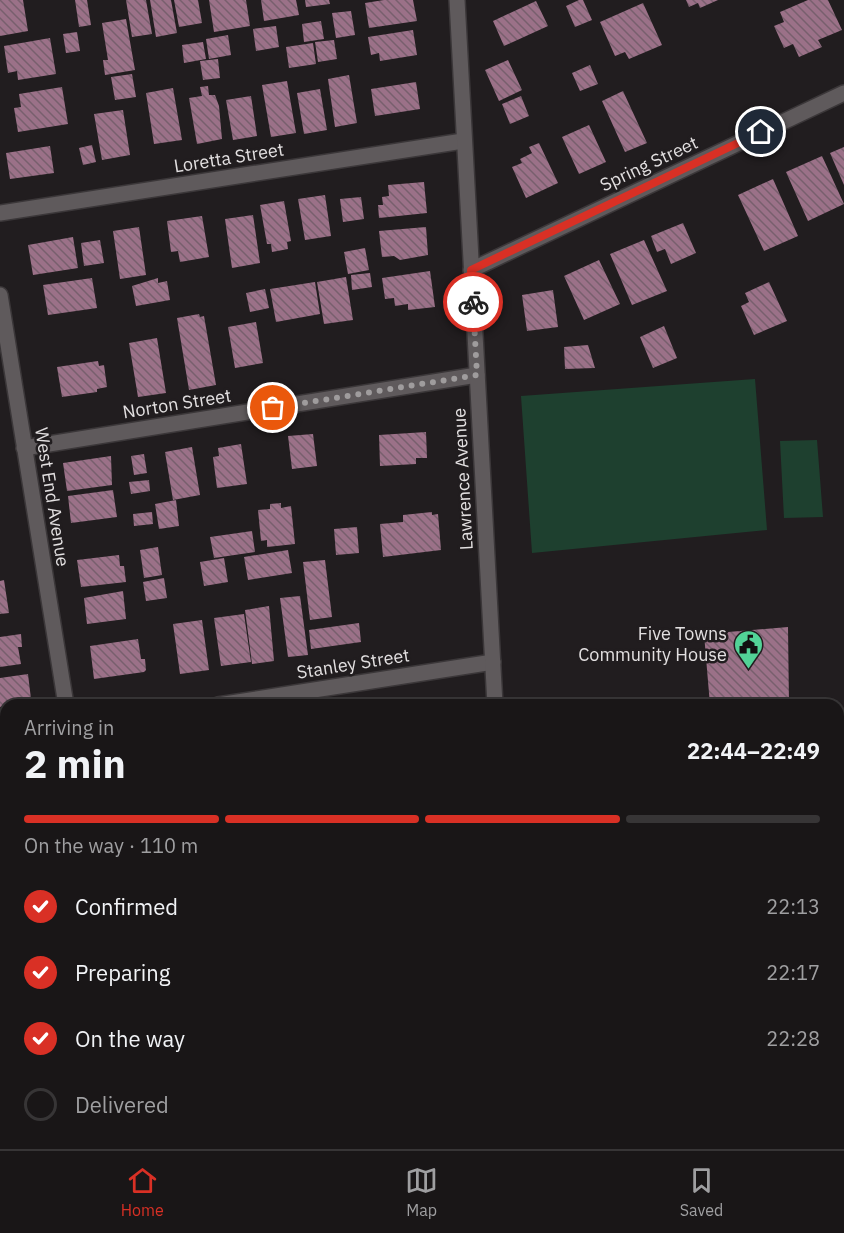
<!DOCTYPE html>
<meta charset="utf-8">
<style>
:root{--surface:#191617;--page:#262324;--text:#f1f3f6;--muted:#9f9fa1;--line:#373536;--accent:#d93025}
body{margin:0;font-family:"IBM Plex Sans",sans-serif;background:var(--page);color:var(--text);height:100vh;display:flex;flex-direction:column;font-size:22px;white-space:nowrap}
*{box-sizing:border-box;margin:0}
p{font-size:20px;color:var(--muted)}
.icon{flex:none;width:33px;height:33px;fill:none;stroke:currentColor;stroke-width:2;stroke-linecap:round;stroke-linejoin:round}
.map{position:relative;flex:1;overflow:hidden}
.side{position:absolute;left:0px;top:699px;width:844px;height:450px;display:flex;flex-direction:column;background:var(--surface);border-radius:18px 18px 0 0;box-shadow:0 2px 4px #0004,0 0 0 2px var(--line)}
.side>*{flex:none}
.pin{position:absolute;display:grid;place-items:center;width:51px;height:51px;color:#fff;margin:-26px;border:3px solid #fff;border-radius:50%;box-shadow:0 2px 6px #0007}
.courier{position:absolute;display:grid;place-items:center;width:60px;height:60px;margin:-30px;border:4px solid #d93025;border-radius:50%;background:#fff;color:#222;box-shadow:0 2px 8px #0007}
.summary em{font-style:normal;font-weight:700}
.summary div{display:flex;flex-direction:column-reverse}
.summary{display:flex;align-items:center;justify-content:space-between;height:102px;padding:0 24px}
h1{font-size:39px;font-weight:700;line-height:45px}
.bar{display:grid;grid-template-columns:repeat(4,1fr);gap:9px 6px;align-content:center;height:72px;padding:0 24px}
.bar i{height:8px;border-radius:4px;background:var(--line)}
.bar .on{background:var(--accent)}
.bar p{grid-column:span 4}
ol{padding:0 24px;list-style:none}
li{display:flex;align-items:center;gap:18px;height:66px}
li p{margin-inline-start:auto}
li .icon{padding:6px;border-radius:50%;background:var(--accent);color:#fff;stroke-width:4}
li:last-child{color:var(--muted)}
li i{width:33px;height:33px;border:3px solid var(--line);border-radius:50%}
.menu{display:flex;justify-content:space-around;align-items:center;height:84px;border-top:2px solid var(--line);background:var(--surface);font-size:16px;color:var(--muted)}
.menu a{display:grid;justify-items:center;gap:3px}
.menu .on{color:var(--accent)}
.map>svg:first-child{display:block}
.park{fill:#1e402f}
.building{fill:url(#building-back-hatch)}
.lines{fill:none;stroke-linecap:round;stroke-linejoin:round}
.street-casing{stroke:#3b3739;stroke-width:18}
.secondary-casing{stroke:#3b3739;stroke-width:18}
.street{stroke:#5f5a5c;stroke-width:15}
.secondary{stroke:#5f5a5c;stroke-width:15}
.done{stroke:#9f9c9d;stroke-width:6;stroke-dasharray:0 10.8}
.route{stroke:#d93025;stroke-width:8}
.labels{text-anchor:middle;stroke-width:5;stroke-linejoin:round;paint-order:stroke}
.street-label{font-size:18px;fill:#e3e0e1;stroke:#211d1f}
.poi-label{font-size:18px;fill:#e3e0e1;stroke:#211d1f;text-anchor:end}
</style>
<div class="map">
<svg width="844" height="1149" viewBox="0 0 844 1149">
<defs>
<pattern id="building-back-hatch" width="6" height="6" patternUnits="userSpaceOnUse" patternTransform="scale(1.5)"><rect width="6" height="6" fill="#9b7188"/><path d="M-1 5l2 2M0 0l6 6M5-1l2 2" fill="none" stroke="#785f6d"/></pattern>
</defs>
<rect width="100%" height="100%" fill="#211d1f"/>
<path class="park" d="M755,379l12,151 -235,23 -11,-157z
M817,440l6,77 -39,1 -4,-77z"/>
<path class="building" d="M0,0h23l5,31 -28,5z
M75,0h12l4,25 -12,2z
M126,0h20l6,34 -20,3z
M150,0h21l6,33 -21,4z
M174,0h24l4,23 -23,4z
M209,0h37l4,26 -36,6z
M261,0h35l3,15 -35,6z
M305,0h24l1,4 -24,3z
M384,0h29l4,21 -48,7 -4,-25z
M579,0h4l9,20 -17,7 -9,-21z
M686,0h32l-18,8 -2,-5 -9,4z
M808,0h20l14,30 -24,10 4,7 -23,10 -6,-13 -9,4 -10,-22 10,-4 -4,-10z
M536,1l12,25 -44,20 -11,-25z
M643,3l19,42 -33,14 -4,-7 -10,4 -15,-34z
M351,11l4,24 -19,3 -4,-25z
M126,19l9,51 -30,5 -2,-15h5l-6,-37z
M321,21l3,18 -20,3 -2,-18z
M276,26l3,21 -23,4 -3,-22z
M413,30l4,25 -37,6 -1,-8 -8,2 -3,-18z
M77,32l3,19 -14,2 -3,-19z
M228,35l3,20 -22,4 -3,-20z
M50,38l6,36 -38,6 -1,-9 -9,2 -4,-27z
M334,40l3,19 -19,3 -3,-20z
M203,42l3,17 -22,4 -2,-18z
M313,43l3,21 -27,4 -3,-21z
M218,59l2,19 -17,2 -3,-19z
M508,60l14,30 -23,11 -14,-31z
M590,65l8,19 -18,7 -8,-18z
M132,74l4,23 -21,3 -4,-23z
M349,75l8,48 -22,4 -7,-48z
M287,81l9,52 -25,4 -9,-52z
M416,82l4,27 -45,7 -4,-27z
M208,86l1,9h6l4,11 3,33 -25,5 -8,-46 13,-2 -2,-9z
M62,87l6,37 -50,8 -4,-24 7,-1 -2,-13z
M173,88l9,52 -28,4 -8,-51z
M320,89l7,41 -23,4 -7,-41z
M623,91l24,52 -22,9 -23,-51z
M251,96l6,40 -24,4 -7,-40z
M521,96l8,20 -19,8 -8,-20z
M123,110l7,45 -28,5 -8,-46z
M589,125l17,37 -27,12 -17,-37z
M539,143l19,40 -32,15 -14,-31 10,-4 -2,-4 12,-6 -3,-6z
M92,145l4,17 -13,3 -4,-17z
M50,146l4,27 -44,6 -4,-26z
M844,147v38l-14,-32z
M822,156l22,48 -36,17 -22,-49z
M773,179l25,57 -34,15 -26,-56z
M424,182l3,31 -48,5 -1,-13h5l-1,-8 7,-1 -1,-11z
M325,195l6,41 -26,4 -7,-41z
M361,197l3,22 -21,3 -3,-23z
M284,201l7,40 -4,1 1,7 -16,3 -1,-8h-4l-7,-39z
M253,215l7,48 -28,5 -7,-49z
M202,216l7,41 -29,5 -2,-11 -7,1 -4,-31z
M683,223l13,30 -25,11 -6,-15 -8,3 -6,-16z
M139,227l7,48 -26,4 -7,-48z
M426,227l2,28 -28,5 -6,-4 -12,1 -3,-26z
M73,237l5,31 -45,7 -5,-30z
M100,240l4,23 -20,3 -3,-23z
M644,240l23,51 -35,14 -22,-51z
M365,248l4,22 -21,4 -4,-22z
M599,260l21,44 -36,16 -20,-44z
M430,271l5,36 -27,3v-6l-13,2 -1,-8 -9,1 -3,-21z
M370,273l2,14 -20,3 -1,-15z
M346,277l7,43 -29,4 -7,-42z
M92,278l5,30 -49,7 -5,-30z
M158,278v5l9,-2 3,19 -34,6 -4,-20z
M315,282l5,32 -44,8 -6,-33z
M769,282l18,39 -33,14 -13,-29 8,-4 -4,-9z
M265,289l4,19 -19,4 -4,-19z
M553,290l5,37 -31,4 -5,-36z
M199,314l1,3 4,-1 12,69 -27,5 -12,-72z
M256,322l7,41 -28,5 -7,-41z
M664,326l13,32 -24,10 -13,-31z
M157,338l9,55 -28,4 -9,-54z
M588,345l7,23 -30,1 -1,-22z
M98,361l1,5 5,-1 3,22 -10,2v3l-35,5 -5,-30z
M426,432l1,26h-11v6l-36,2 -1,-31z
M313,434l4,32 -25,3 -4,-33z
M241,444l6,40 -30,4 -4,-31 6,-1 -1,-8z
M192,447l8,48 -27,5 -8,-48z
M144,454l3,19 -13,2 -3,-19z
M111,456l1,29 -45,6 -4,-28z
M149,480l1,11 -19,3 -2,-12z
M113,490l4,27 -46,6 -3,-27z
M176,500l3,26 -20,3 -4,-25z
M281,503v5l10,-2 4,38 -28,3v-7l-6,1 -3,-31 12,-1v-5z
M152,512l1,12 -19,2 -1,-12z
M432,512v3l6,-1 3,36 -58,7 -3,-33 23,-2v-7z
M357,527l2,26 -23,2 -2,-26z
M252,531l3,21 -41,6 -4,-21z
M158,547l4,28 -18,3 -4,-28z
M288,550l4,23 -44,7 -4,-23z
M119,555l1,11h4l2,16 -45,5 -4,-27z
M224,558l4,24 -24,4 -4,-24z
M325,560l7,57 -22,3 -7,-58z
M164,578l3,20 -21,3 -3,-19z
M4,580l5,33 -9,1v-33z
M123,591l3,28 -39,5 -3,-26z
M300,596l8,59 -20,2 -8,-59z
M269,606l5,55 -22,3 -7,-54z
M244,614l7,48 -30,4 -7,-48z
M202,620l7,50 -29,4 -7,-50z
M359,623l2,19 -50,7 -2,-19z
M788,627l1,78h-79l-6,-71z
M21,634l1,13h-4l3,17 -21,3v-30z
M138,639l3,20h4l1,11 -2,2 -50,7 -4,-33z
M28,674l3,25 -23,3v3l-8,2v-29z
M6,720v24l-6,1v-24z
M844,739v86l-6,1v-86z
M6,764v25l-6,1v-25z
M6,801v23l-6,1v-23z
M0,965l6,1 -2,45h-4z
M234,1143h19v6h-20z
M302,1143h32v6h-32z
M426,1143h16l-1,3z
M626,1143h21l13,6h-34z
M664,1143h21v6h-21z
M353,1145l22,2v2h-22z
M506,1145l24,2v2h-25z
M704,1145h69v4h-69z"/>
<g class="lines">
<defs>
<path id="street" d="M0,213l463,-72
M471,270l373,-177
M0,295l66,410
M24,448l453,-73
M218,705l275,-43
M179,1149l1,-6
M806,1149v-6"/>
<path id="secondary" d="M457,0l38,705
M0,944l6,1
M838,955l6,-1
M478,1149v-6"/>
</defs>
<use href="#street" class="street-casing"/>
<use href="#secondary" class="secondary-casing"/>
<use href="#street" class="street"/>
<use href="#secondary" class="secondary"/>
</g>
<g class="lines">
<path class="done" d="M273,408l204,-33 -4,-73"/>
<path class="route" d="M473,302l-2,-32 290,-138"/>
</g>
<defs>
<symbol id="civic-pin" viewBox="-11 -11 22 30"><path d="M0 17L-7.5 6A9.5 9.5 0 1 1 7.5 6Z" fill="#52d397" stroke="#211d1f"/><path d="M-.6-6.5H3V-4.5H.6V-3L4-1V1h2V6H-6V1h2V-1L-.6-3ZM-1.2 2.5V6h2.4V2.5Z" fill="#111"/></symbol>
</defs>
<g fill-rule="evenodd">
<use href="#civic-pin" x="732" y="628" width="33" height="45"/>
</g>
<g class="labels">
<g class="street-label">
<text transform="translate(229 158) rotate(-9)" y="6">Loretta Street</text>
<text transform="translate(649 164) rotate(-25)" y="6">Spring Street</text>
<text transform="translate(177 404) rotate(-9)" y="6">Norton Street</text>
<text transform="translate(463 479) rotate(-93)" y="6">Lawrence Avenue</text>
<text transform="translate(52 497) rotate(81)" y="6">West End Avenue</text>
<text transform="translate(353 664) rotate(-9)" y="6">Stanley Street</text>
</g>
<g class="poi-label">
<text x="727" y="640">Five Towns<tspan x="727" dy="21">Community House</tspan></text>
</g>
</g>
</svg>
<div class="pin" style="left:273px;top:408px;background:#ea580c"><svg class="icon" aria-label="bag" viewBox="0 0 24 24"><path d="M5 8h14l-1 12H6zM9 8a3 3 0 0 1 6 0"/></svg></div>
<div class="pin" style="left:761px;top:132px;background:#1f2937"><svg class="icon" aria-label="home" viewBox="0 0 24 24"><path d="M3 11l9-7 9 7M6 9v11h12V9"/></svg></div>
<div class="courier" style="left:473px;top:302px"><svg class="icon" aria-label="bike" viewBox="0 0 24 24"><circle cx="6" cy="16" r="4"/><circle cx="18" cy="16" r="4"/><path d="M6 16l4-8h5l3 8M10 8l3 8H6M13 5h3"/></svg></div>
<section class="side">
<div class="summary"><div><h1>2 min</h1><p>Arriving in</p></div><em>22:44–22:49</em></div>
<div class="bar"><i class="on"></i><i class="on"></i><i class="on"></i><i></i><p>On the way · 110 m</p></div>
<ol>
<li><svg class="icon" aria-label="check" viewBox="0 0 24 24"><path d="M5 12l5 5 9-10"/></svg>Confirmed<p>22:13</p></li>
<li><svg class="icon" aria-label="check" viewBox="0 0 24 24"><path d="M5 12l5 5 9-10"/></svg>Preparing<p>22:17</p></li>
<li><svg class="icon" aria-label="check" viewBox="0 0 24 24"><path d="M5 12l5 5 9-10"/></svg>On the way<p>22:28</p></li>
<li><i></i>Delivered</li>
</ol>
</section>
</div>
<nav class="menu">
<a class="on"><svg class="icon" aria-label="home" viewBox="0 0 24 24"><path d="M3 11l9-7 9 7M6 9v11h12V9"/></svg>Home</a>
<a><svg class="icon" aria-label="map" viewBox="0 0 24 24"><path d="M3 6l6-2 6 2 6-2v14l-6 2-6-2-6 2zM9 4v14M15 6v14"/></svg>Map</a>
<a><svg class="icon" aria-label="saved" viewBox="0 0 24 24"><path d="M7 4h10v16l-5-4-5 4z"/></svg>Saved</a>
</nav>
